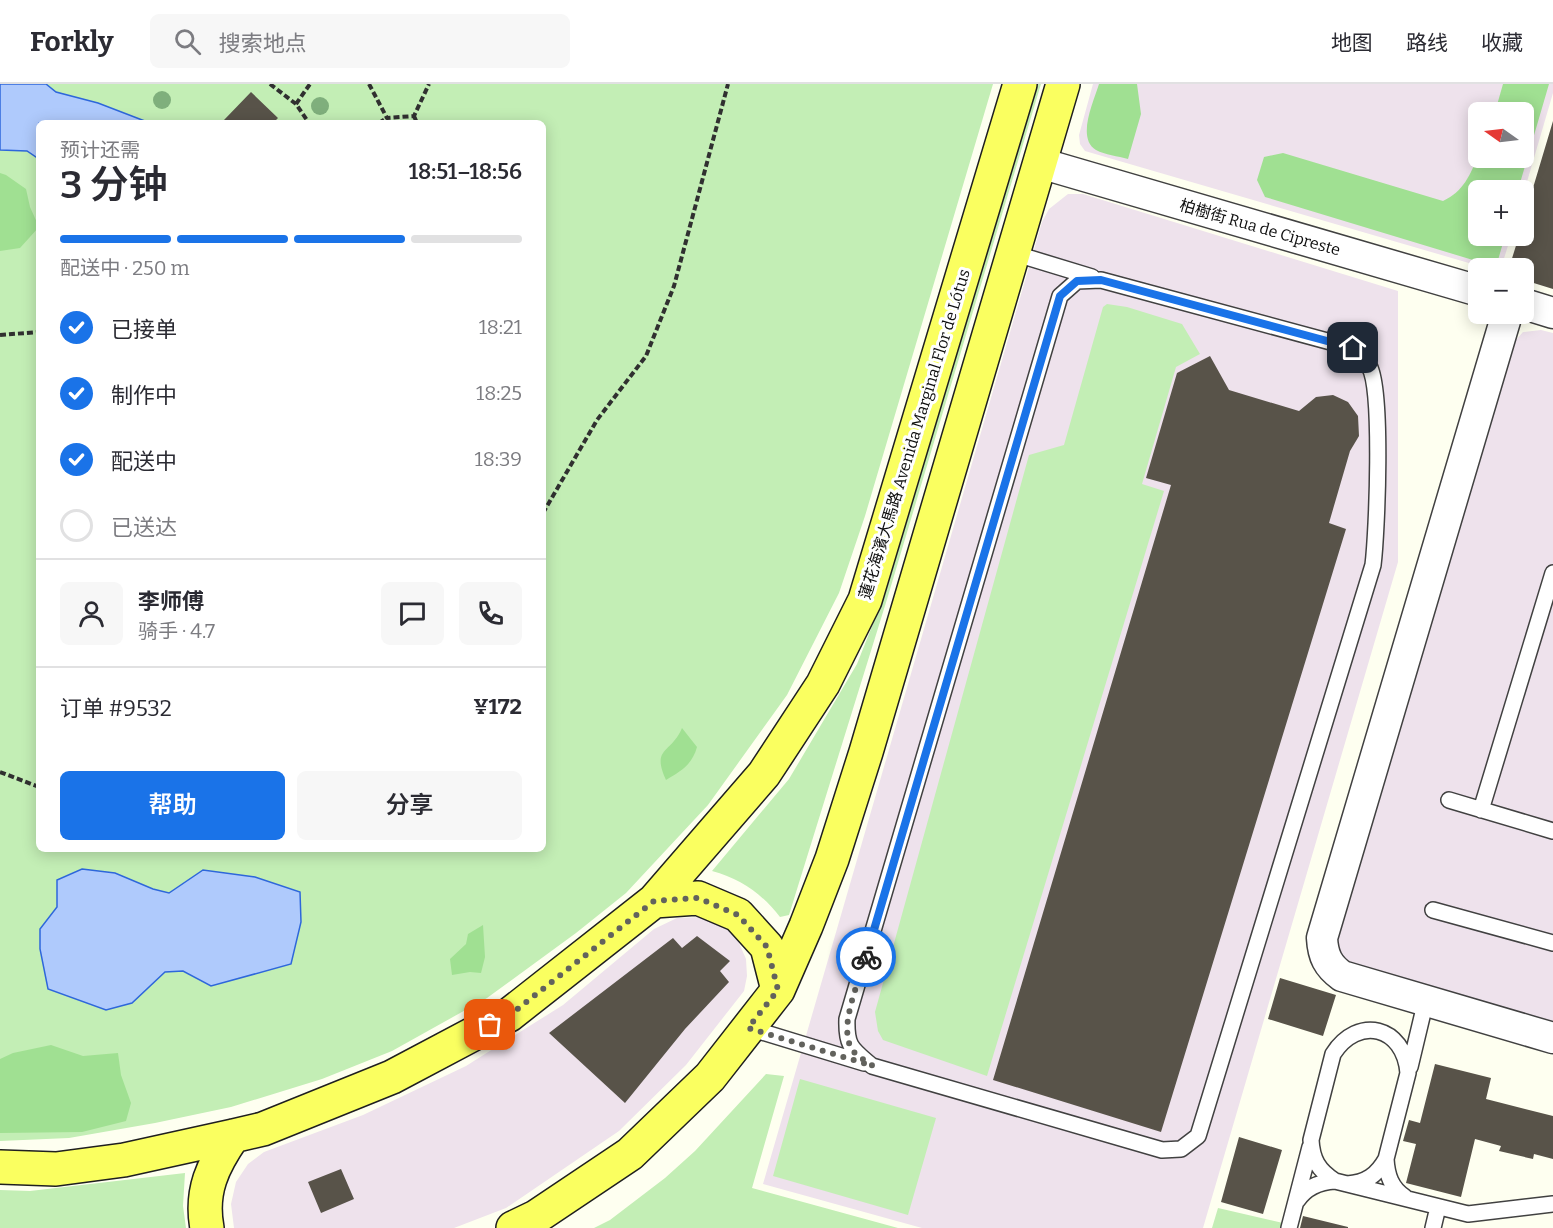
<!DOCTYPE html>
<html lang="zh">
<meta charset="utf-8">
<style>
:root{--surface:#fff;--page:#f7f7f7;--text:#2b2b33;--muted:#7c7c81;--line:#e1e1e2;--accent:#1a73e8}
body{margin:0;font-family:Bitter,"Noto Sans SC",serif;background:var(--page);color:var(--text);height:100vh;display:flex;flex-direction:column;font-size:22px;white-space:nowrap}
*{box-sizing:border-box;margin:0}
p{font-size:20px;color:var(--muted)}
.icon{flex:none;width:33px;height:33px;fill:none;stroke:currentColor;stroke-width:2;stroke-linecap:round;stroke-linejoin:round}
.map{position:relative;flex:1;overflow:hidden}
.sheet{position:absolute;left:36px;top:36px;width:510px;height:732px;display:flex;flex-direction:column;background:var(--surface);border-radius:9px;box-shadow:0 3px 15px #0003}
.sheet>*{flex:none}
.needle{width:39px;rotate:284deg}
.controls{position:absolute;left:1468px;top:18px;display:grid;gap:12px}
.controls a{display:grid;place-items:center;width:66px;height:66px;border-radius:9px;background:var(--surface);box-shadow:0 3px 15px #0003;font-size:30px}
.pin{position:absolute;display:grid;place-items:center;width:51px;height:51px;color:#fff;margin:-26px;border-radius:12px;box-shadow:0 3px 9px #0006}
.courier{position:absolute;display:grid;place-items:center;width:60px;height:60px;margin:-30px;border:4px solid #1a73e8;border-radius:50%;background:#fff;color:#222;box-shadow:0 2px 8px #0007}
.headline em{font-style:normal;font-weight:600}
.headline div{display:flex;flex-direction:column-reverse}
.headline{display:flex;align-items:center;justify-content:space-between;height:102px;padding:0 24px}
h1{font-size:39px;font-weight:600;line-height:45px}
.bar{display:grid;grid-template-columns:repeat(4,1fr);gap:9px 6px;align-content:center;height:72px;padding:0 24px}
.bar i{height:8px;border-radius:4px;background:var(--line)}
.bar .on{background:var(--accent)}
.bar p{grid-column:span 4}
.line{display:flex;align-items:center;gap:15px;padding:0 24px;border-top:2px solid var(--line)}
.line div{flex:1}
.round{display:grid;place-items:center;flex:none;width:63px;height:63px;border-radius:9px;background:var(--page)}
ol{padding:0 24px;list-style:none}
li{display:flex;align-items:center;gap:18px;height:66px}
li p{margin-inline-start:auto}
li .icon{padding:6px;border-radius:50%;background:var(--accent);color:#fff;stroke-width:4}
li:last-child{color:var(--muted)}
li i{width:33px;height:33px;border:3px solid var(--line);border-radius:50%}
.primary-button{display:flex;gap:12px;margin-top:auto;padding:12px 24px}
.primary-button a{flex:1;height:69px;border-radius:9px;background:var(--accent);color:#fff;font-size:24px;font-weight:600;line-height:69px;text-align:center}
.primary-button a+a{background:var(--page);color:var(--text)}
header{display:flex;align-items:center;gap:36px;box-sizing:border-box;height:84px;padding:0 30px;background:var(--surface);border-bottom:2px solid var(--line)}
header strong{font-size:28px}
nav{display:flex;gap:33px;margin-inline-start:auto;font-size:21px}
.search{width:420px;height:54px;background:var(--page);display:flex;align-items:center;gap:15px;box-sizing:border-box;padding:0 21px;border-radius:9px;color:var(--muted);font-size:22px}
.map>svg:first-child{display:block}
.industrial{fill:#eee2ec;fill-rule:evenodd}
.green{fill:#c3eeb5;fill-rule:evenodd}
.forest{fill:#a0e092}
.water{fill:#afcafc;stroke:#2e67db;stroke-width:1.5}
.building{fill:#585349}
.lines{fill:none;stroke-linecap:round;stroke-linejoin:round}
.service-casing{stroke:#414141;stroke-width:18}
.minor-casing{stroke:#414141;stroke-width:33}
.primary-casing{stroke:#1f1f1f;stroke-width:36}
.path{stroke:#303030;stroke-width:4;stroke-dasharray:6 3;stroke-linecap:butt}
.service{stroke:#fff;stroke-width:15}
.minor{stroke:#fff;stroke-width:30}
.primary{stroke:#faff60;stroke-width:33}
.tree{fill:#7faf7c}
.done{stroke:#62625d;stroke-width:6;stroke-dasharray:0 10.8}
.route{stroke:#1a73e8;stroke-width:8}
.labels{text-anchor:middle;stroke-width:6;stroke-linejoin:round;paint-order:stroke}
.street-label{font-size:16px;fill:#0e0e0e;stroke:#fff}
</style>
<header>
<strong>Forkly</strong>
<div class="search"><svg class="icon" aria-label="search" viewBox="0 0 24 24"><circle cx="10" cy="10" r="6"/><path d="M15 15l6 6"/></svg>搜索地点</div>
<nav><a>地图</a><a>路线</a><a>收藏</a></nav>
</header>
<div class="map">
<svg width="1553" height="1144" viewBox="0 0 1553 1144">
<rect width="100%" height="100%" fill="#fefff0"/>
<path class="industrial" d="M1093,0h460v9l-29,99 -45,-2v46h32l-10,32h-15l-401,-117 -5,-7 -1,-9zM1479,28h45v46h-45z
M1068,110h15l315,97v271l-195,666h-281l-159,-44 279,-962 7,-13z
M1541,246l12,3v696l-214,-68 -6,-15 181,-604 9,-10z
M702,833l24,11 13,15 7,16 1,17 -3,15 -58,74 -67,66 -113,77 -52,20h-220l-3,-24 5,-22 12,-18 16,-12 99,-37 103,-49 97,-61 91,-76 23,-11z"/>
<path class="green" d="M0,0h993l-128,432 -26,77 -52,102 -79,110 -82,88 -50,40 -89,65 -95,53 -70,28 -91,28 -76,16 -86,15 -69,3zM39,39h504v726h-504z
M1037,0h4l-153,512 -99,319 -9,2c-19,-24 -39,-38 -68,-46l77,-92 68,-115 29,-73z
M1107,220l20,3 55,17 18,30 -24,13 -34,117 22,7 -177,585 -104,-36 -5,-9 -3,-19 154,-557 35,-10 39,-138z
M766,990l18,2 -32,112 146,40h-304l16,-8 55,-42 30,-27z
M800,995l136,39 -28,97 -135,-39z
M185,1089l-2,33 3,22h-186v-38l30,1z
M1218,1124l65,15 -1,5h-70z"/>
<path class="forest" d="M1099,0h38l4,30 -13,45c-10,-3 -23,-4 -32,-9 -20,-12 -2,-49 3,-66z
M1503,0h46l-31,106h-39v46h26l-9,31 -231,-70 -8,-17 7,-23 19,-4 160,48c21,-10 27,-26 36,-47v4h45v-46h-29z
M0,89l6,2 20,14 4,18 9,20 -19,21 -20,3z
M682,644l15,19c-5,18 -16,24 -31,33 -15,-33 5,-26 16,-52z
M483,841l2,32 -4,16 -11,-1 -18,3 -2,-16 16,-15 2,-10z
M51,961l32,11 35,-3 3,22 10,28 -5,18 -44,11 -82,1v-74l13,-6z"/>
<path class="water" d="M0,0h46l10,8 42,11 52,20h-111v36l-12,-8 -27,-1z
M82,785l33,4 38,16 16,4 34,-23 52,7 45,15 1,30 -10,42 -80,22 -28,-15 -18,1 -33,31 -26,7 -58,-21 -8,-40v-20l17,-22v-27z"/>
<path class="building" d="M251,8l27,26 -5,5h-46l-3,-3z
M1553,37v168l-29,-9v-12h-15l10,-32h5v-18z
M1210,272l19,34 70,21 17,-14 17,-2 15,7 10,14 1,20 -9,15 -21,72 17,6 -185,603 -168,-52 178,-595 -25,-7 31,-105z
M697,852l33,25 -10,10 9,11 -44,47 -60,74 -76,-70 124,-95 9,10z
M1280,894l56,17 -13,41 -55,-17z
M1435,980l56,14 -5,21 67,17v43l-19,-5 -1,5 -34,-8 2,-5 -26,-7 -14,58 -55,-14 10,-39 -13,-3 6,-21 11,3z
M1239,1053l43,13 -19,64 -42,-12z
M341,1085l13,30 -33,14 -13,-31z
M1303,1132l45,11v1h-48z"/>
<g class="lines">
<defs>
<path id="service" d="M1013,169l79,24
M1101,196l252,68c5,6 12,12 16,18 14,23 8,167 4,199l-175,571 -17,13 -19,1 -290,-84c-20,-17 -26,-19 -25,-47l213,-723 17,-15z
M1449,716l104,31
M1481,726l72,-237
M1433,826l120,33
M749,944l115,35
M1410,983l16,-67
M1386,1075c1,16 5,29 19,38
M1347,1100c19,-1 30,-9 39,-25l22,-86c-4,-47 -50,-58 -75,-19l-22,86c1,19 7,30 24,41l133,33 85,-10
M1297,1117c9,-14 22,-19 38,-20
M1289,1144l21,-81
M1433,1144l5,-21"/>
<path id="minor" d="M1040,79l439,128
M1524,220l29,9
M1507,230l-185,624c1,18 6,28 20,38l211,62"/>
<path id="primary" d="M654,817l44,-3 40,17 29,32 11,43
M0,1083l56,2 68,-9 109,-24 30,-7 129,-52 117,-62 145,-114 110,-127 59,-90 42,-84 155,-516
M207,1144c-7,-37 6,-63 26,-92
M513,1144l23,-11 94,-63 80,-77 68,-87 28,-64 26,-67 34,-107 197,-668"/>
</defs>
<use href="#service" class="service-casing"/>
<use href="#minor" class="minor-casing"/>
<use href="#primary" class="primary-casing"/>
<path class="path" d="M270,0l26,20 13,19
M369,0l18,34 27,-2 15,-32
M296,20l14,-20
M414,32l3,7
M379,39l8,-5
M0,251l39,-3
M543,429l54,-93 49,-64 28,-70 54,-202
M0,688l39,15"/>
<use href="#service" class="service"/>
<use href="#minor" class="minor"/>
<use href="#primary" class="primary"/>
</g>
<g class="tree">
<circle cx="162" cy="16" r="9"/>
<circle cx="320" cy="22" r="9"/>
</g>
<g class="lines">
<path class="done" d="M490,941l20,-10 144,-114 44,-3 40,17 29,32 11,43 -30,38 125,38c-7,-5 -18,-11 -22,-18 -12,-24 8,-66 15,-91"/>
<path class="route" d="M866,873l194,-661 17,-15 24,-1 252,68"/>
</g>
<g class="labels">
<g class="street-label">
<text transform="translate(1260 143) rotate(16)" y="6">柏樹街 Rua de Cipreste</text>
<text transform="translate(914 350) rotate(-73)" y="6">蓮花海濱大馬路 Avenida Marginal Flor de Lótus</text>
</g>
</g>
</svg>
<div class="controls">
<a><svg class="needle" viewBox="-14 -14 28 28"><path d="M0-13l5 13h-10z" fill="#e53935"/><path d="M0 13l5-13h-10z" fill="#7c7c81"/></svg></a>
<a>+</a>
<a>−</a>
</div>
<div class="pin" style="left:490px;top:941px;background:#ea580c"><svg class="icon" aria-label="bag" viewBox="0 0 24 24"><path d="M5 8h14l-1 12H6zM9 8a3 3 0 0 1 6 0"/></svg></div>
<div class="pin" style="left:1353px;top:264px;background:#1f2937"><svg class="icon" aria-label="home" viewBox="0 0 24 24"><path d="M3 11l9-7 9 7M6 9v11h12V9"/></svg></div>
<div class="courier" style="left:866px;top:873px"><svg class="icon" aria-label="bike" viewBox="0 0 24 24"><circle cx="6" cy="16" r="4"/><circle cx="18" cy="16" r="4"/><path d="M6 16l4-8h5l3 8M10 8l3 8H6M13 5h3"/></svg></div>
<section class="sheet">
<div class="headline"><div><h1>3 分钟</h1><p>预计还需</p></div><em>18:51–18:56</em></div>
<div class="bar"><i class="on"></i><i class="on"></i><i class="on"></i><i></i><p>配送中 · 250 m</p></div>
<ol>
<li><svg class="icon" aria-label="check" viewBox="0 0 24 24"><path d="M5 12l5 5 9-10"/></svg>已接单<p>18:21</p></li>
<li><svg class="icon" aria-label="check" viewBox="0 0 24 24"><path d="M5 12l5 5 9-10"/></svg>制作中<p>18:25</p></li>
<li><svg class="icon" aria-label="check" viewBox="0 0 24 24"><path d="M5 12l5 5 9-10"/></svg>配送中<p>18:39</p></li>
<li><i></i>已送达</li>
</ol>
<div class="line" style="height:108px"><a class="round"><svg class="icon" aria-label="person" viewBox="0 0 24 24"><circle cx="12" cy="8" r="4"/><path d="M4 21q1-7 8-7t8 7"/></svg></a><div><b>李师傅</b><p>骑手 · 4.7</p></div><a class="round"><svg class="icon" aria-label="chat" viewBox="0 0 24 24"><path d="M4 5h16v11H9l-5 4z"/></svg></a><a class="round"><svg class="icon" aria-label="phone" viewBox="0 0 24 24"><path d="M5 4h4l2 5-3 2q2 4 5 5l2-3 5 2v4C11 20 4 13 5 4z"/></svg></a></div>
<div class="line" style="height:78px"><div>订单 #9532</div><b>¥172</b></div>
<div class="primary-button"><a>帮助</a><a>分享</a></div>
</section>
</div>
